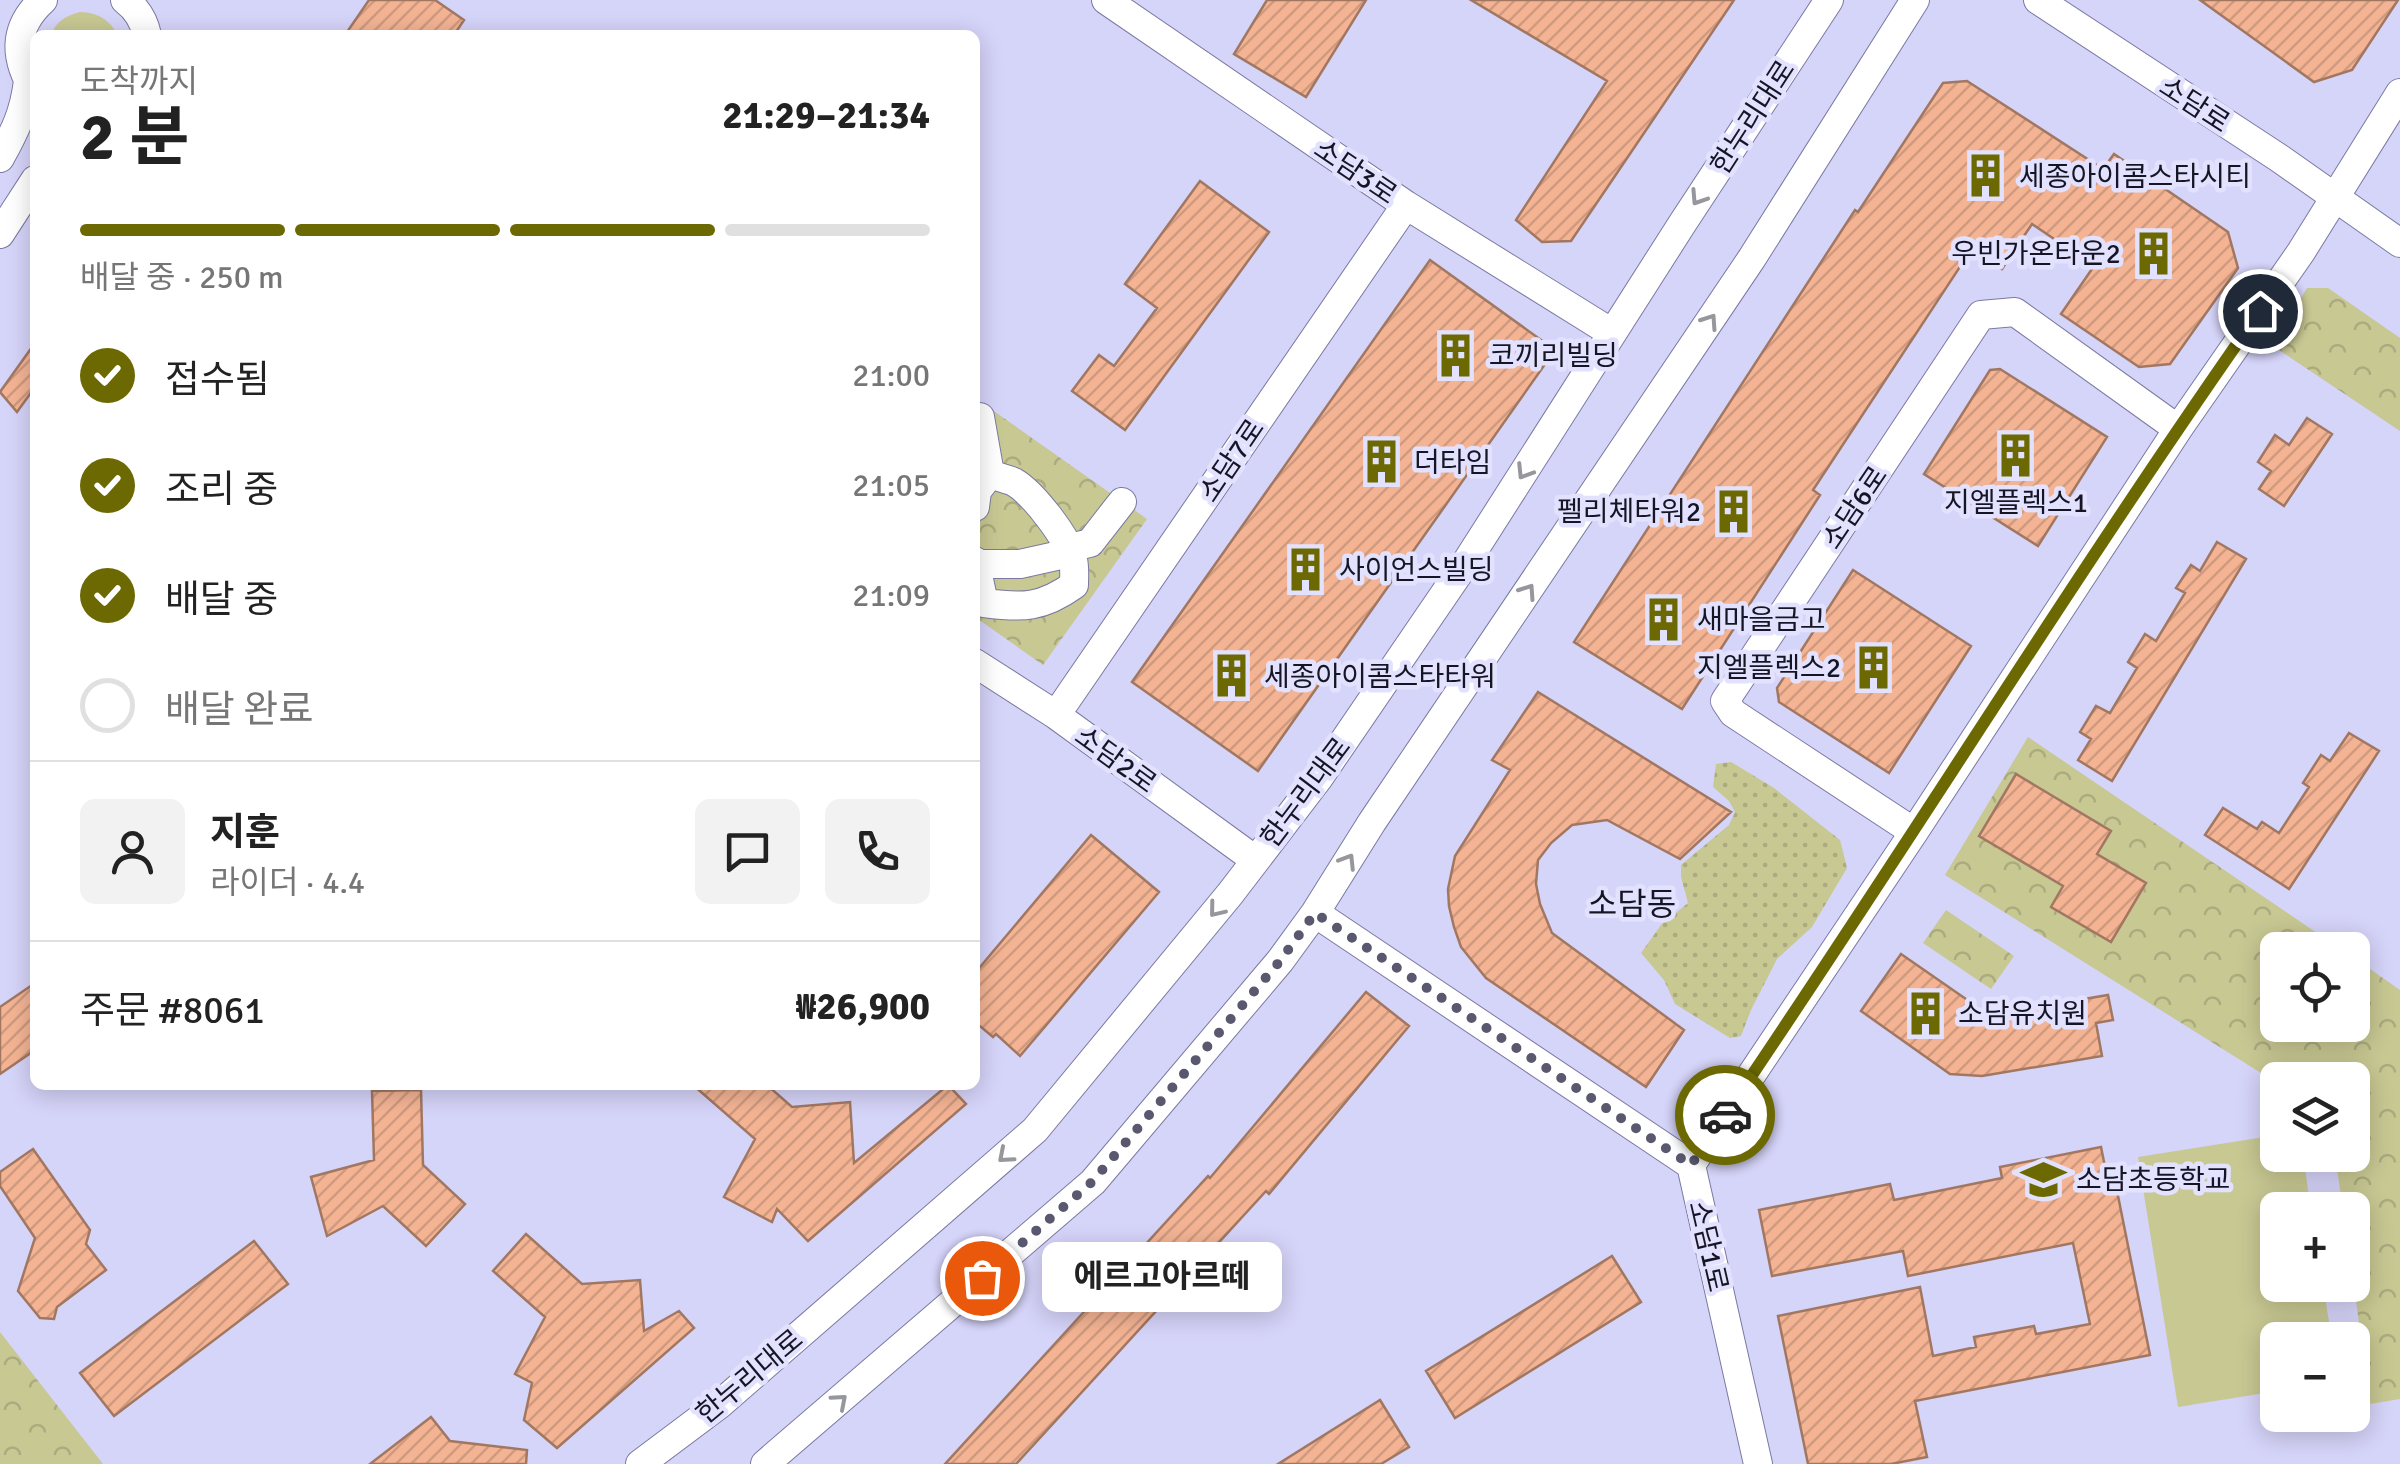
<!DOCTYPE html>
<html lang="ko">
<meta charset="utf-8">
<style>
:root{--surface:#fff;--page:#f2f2f2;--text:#222;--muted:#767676;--line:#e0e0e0;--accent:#6c6902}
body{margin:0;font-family:Signika,"Noto Sans KR",sans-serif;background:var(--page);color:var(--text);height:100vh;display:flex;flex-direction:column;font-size:38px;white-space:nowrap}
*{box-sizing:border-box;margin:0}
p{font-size:32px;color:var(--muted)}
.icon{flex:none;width:55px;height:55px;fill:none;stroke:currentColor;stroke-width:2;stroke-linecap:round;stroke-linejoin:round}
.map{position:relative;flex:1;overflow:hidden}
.panel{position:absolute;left:30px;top:30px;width:950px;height:1060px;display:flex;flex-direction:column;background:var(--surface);border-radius:15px;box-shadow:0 5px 25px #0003}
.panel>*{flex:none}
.controls{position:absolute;left:2260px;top:932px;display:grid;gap:20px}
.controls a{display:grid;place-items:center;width:110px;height:110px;border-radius:15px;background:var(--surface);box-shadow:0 5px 25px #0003;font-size:50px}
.pin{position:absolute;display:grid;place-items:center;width:85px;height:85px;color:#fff;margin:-42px;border:5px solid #fff;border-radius:50%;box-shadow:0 2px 10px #0007}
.courier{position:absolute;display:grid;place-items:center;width:100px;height:100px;margin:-50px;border:8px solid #6c6902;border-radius:50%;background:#fff;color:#222;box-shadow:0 2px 12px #0007}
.bubble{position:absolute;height:70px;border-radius:15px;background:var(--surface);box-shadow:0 5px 25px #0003;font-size:32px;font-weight:700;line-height:70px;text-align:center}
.headline em{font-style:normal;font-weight:700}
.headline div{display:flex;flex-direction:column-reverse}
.headline{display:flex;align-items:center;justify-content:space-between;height:170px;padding:0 50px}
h1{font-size:65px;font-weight:700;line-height:75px}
.bar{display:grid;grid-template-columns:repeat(4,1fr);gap:15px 10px;align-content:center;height:120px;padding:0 50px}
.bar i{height:12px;border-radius:8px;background:var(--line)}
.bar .current{background:var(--accent)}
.bar p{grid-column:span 4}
.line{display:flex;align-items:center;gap:25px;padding:0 50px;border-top:2px solid var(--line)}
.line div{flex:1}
.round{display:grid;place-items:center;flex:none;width:105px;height:105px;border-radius:15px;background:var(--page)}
ol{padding:0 50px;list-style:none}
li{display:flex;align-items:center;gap:30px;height:110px}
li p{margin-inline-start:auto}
li .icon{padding:10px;border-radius:50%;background:var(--accent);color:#fff;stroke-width:4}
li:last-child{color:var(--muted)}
li i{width:55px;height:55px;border:5px solid var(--line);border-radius:50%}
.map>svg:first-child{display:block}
.grass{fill:#c8c893}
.park{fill:url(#park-crowns)}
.garden{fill:url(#garden-dots)}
.building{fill:url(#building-hatch);stroke:#a27762;stroke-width:2.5}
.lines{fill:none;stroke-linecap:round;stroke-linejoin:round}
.minor-casing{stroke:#7b79a2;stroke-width:30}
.minor{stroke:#fff;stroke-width:28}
.oneway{stroke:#96969d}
.done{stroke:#59586f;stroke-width:10;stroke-dasharray:0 18}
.route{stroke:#6c6902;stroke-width:12}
.labels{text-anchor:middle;stroke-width:9;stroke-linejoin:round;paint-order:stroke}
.street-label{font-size:28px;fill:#161525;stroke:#e3e2fe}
.poi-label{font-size:28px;fill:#161525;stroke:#e3e2fe;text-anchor:start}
.quarter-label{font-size:32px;fill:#161525;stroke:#e3e2fe}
</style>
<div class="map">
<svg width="2400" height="1464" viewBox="0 0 2400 1464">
<defs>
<pattern id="park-crowns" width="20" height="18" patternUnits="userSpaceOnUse" patternTransform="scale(2.5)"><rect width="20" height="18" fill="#c8c893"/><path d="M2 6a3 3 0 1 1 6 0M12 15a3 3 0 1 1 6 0" fill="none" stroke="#abab7f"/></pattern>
<pattern id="garden-dots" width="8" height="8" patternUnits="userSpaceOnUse" patternTransform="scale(2.5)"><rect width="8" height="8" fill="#c8c893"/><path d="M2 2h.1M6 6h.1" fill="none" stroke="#abab7f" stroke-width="1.8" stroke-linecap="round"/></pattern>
<pattern id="building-hatch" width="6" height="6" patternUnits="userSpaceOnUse" patternTransform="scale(2.5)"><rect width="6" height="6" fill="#f4b494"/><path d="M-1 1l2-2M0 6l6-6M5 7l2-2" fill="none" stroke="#d09a7f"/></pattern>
</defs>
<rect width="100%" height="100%" fill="#d5d4f9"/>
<path class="grass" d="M80,12c18,1 29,7 38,23h-67c5,-14 15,-19 29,-23z
M2277,1135l1,20h25l8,55h-33v75h45l9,55h-54l-1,51 -99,16 -40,-250z"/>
<path class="park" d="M2307,288h21l72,50v93l-127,-85z
M991,409l156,110 -104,146 -68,-48v-186z
M2028,737l314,213h-64v75h74l1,-68 47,33v409l-30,5 -17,-125 -1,-69h-9l-8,-55h17v-75h-74l-1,3 -332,-208z
M1946,910l68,46 -23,33 -68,-46z
M0,1332l103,132h-103z"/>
<path class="garden" d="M1731,762l43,26 66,52 7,28 -35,59 -35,32 -26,51 -10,26 -11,2 -55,-34 -11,-24 -23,-27 20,-28 27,-22 -7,-26v-12l48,-40 6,-13 -6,-11 -16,-14 3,-23z"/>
<path class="building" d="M369,0h66l29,20 -10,15h-109z
M1267,0h99l-60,97 -72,-43z
M1471,0h263l-163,241 -29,1 -26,-22 91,-139z
M2200,0h198l-46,70 -38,12z
M1967,81l136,88 11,-15 114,78 10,36 -68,96 -31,3 -78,-53 33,-48 -62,-42 -30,45 -31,-19 -158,240 7,5 -138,214 -108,-67 281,-432 3,2 85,-129z
M1200,181l69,51 -144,198 -53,-39 27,-36 15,11 43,-58 -32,-24z
M1430,260l125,90 -297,421 -126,-89z
M35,343v44l-18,25 -17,-20z
M2000,369l107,68 -69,109 -114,-72 66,-104z
M2307,418l25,16 -48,72 -25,-17 12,-18 -13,-9 17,-27 14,10z
M2217,542l29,17 -134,222 -34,-21 13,-21 -11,-7 16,-26 14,7 27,-45 -9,-6 17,-28 11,7 29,-48 -9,-5 15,-23 9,6z
M1853,570l118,76 -82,127 -110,-71 -2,-14z
M1538,692l193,120 -51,47 -73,-39 -35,5 -21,18 -13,17 -2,24 4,20 12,29 132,97 -38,57 -160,-109 -25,-31 -7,-20 -5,-21 -1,-17 7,-33 55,-86 -18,-10z
M2349,733l30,18 -90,138 -84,-54 18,-27 34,21 5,-7 17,11 30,-46 -6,-4 18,-28 9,6z
M2016,774l95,57 -14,23 49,29 -35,59 -60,-35 12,-21 -84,-50z
M1091,835l68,57 -139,164 -24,-22 -3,3 -18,-15v-49z
M1901,954l88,61 119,-20 5,25 -17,3 6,33 -120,20 -32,-2 -89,-63z
M35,983v67l-35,24v-67z
M1366,992l43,34 -140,168 -3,-3 -250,273h-71l263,-288 2,2z
M693,1085h74l25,22 58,-5 4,61 94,-78 18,19 -158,137 -31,-32 -5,13 -48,-25 31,-58z
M421,1090l2,75 42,39 -39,42 -43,-40 -56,30 -16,-59 63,-17 -2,-69z
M2101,1147l8,40 7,-1 34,169 -235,46 12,56 -36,7h-83l-30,-148 142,-29 13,69 43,-9 -2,-10 60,-11 2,8 54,-10 -17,-81 -165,33 -5,-25 -131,25 -13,-66 131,-26 4,16 108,-22 -2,-11z
M33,1149l57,81 -4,14 20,26 -49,37 -3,12 -14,-1 -22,-27 17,-53 -35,-52v-14z
M526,1234l56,50 58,-4 4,51 35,-20 15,17 -137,120 -33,-28 8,-37 -17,-9 30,-57 -52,-46z
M254,1241l34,43 -174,132 -34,-43z
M1612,1256l29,46 -186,116 -29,-47z
M1380,1400l29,47 -28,17h-103z
M431,1417l19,24 77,9 -1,14h-156z"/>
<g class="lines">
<defs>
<path id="minor" d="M125,0c12,9 19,21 22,35
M1106,0l300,205 206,128
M2038,0l241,158 121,85
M35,92c-21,-33 -23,-64 8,-92
M0,158c15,-27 24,-45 28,-77
M0,234l35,-54
M975,507l2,-16 13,-17 -10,-57
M975,561l9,42c39,5 58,5 90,-18 0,-8 1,-17 -1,-25 -5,-22 -40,-67 -59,-78 -7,-3 -16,-5 -24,-8
M975,564h45l36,-8 13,-8 21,-5 32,-41
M975,663l81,52 198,144
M1056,715l350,-510
M1914,832l-181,-119 -8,-12 256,-386 34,-3 163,117
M1315,913l376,252
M640,1464l80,-60 315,-274 195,-236 88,-115 149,-218 215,-337 147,-224
M765,1464l328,-282 187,-221 35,-48 57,-91 380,-564 163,-258
M1758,1464l-67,-299 223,-333 264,-403 123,-177 99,-159"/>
</defs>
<use href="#minor" class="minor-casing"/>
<use href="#minor" class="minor"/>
</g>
<defs><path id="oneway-chevron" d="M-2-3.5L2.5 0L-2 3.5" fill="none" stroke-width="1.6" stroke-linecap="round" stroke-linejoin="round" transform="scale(2.5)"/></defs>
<g class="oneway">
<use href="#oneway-chevron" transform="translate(1698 198) rotate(123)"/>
<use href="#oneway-chevron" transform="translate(1710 321) rotate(-56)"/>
<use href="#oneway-chevron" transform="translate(1524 472) rotate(122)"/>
<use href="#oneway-chevron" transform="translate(1528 591) rotate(-56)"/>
<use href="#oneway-chevron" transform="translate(1348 861) rotate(-58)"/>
<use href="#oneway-chevron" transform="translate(1216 910) rotate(129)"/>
<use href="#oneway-chevron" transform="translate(1005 1156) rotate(139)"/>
<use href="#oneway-chevron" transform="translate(840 1401) rotate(-41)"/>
</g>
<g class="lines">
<path class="done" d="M982,1278l110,-96 188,-221 35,-48 376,252 34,-50"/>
<path class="route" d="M1725,1115c181,-266 350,-541 535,-804"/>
</g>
<defs>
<symbol id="building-bare" viewBox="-9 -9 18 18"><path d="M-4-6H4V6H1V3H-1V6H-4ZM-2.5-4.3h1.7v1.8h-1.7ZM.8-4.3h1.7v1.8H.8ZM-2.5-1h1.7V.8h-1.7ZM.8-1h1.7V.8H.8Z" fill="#6c6902" stroke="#e3e2fe" stroke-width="2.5" paint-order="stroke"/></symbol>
<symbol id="school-bare" viewBox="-9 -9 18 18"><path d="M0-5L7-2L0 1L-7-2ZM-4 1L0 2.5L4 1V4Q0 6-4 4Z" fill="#6c6902" stroke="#e3e2fe" stroke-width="2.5" paint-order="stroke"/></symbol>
</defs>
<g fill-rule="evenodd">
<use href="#building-bare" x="1954" y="144" width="63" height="63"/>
<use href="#building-bare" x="2122" y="222" width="63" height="63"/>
<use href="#building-bare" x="1424" y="324" width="63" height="63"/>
<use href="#building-bare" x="1984" y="424" width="63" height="63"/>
<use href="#building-bare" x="1350" y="430" width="63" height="63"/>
<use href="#building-bare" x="1702" y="480" width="63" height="63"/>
<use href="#building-bare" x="1274" y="538" width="63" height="63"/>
<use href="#building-bare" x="1632" y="588" width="63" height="63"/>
<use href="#building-bare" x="1842" y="636" width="63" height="63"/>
<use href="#building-bare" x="1200" y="644" width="63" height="63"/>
<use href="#building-bare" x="1894" y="982" width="63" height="63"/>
<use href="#school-bare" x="2012" y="1148" width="63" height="63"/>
</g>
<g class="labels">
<g class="street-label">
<text transform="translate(2195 104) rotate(33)" y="10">소담로</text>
<text transform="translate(1752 117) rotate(-57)" y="10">한누리대로</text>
<text transform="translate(1356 171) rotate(34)" y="10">소담3로</text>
<text transform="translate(1231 460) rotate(-56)" y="10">소담7로</text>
<text transform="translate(1854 507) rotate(-56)" y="10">소담6로</text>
<text transform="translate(1116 759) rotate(36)" y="10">소담2로</text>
<text transform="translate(1305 792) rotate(-53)" y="10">한누리대로</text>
<text transform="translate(1709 1246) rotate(77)" y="10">소담1로</text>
<text transform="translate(749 1376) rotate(-40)" y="10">한누리대로</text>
</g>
<g class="poi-label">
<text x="2019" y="186">세종아이콤스타시티</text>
<text x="2121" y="263" text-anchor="end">우빈가온타운2</text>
<text x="1489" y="365">코끼리빌딩</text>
<text x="1414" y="472">더타임</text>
<text x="2016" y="512" text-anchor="middle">지엘플렉스1</text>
<text x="1701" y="521" text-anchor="end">펠리체타워2</text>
<text x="1339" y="579">사이언스빌딩</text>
<text x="1697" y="629">새마을금고</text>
<text x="1841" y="677" text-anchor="end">지엘플렉스2</text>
<text x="1264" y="686">세종아이콤스타타워</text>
<text x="1958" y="1023">소담유치원</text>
<text x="2076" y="1189">소담초등학교</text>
</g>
<g class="quarter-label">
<text x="1632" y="915">소담동</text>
</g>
</g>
</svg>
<div class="controls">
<a><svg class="icon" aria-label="locate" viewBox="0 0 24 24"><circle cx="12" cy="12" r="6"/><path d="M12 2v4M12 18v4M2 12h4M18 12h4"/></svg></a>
<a><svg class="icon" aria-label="layers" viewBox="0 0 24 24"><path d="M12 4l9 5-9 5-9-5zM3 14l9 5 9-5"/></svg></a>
<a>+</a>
<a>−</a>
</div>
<div class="pin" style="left:982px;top:1278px;background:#ea580c"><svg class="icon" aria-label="bag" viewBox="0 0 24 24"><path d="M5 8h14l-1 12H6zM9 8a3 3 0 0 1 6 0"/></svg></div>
<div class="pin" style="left:2260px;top:311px;background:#1f2937"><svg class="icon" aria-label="home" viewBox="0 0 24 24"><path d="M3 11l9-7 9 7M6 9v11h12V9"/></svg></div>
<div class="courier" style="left:1725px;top:1115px"><svg class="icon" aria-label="car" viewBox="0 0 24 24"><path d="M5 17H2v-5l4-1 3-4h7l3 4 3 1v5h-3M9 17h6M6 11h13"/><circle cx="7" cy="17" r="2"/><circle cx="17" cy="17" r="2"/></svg></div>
<div class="bubble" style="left:1042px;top:1242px;width:240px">에르고아르떼</div>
<section class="panel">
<div class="headline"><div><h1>2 분</h1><p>도착까지</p></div><em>21:29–21:34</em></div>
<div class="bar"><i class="current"></i><i class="current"></i><i class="current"></i><i></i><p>배달 중 · 250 m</p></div>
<ol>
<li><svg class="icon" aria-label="check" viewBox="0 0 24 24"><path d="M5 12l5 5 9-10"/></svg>접수됨<p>21:00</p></li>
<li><svg class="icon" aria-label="check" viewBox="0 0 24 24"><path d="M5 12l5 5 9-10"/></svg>조리 중<p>21:05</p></li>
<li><svg class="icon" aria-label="check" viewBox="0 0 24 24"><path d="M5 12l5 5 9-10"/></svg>배달 중<p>21:09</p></li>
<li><i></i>배달 완료</li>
</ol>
<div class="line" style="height:180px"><a class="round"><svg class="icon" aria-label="person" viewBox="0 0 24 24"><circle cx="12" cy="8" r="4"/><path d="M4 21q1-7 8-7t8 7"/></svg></a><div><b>지훈</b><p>라이더 · 4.4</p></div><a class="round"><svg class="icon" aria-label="chat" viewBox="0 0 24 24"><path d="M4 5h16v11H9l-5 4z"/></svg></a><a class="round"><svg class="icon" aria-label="phone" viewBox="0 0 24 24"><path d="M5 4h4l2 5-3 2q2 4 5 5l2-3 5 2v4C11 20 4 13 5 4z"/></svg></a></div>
<div class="line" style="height:130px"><div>주문 #8061</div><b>₩26,900</b></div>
</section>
</div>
